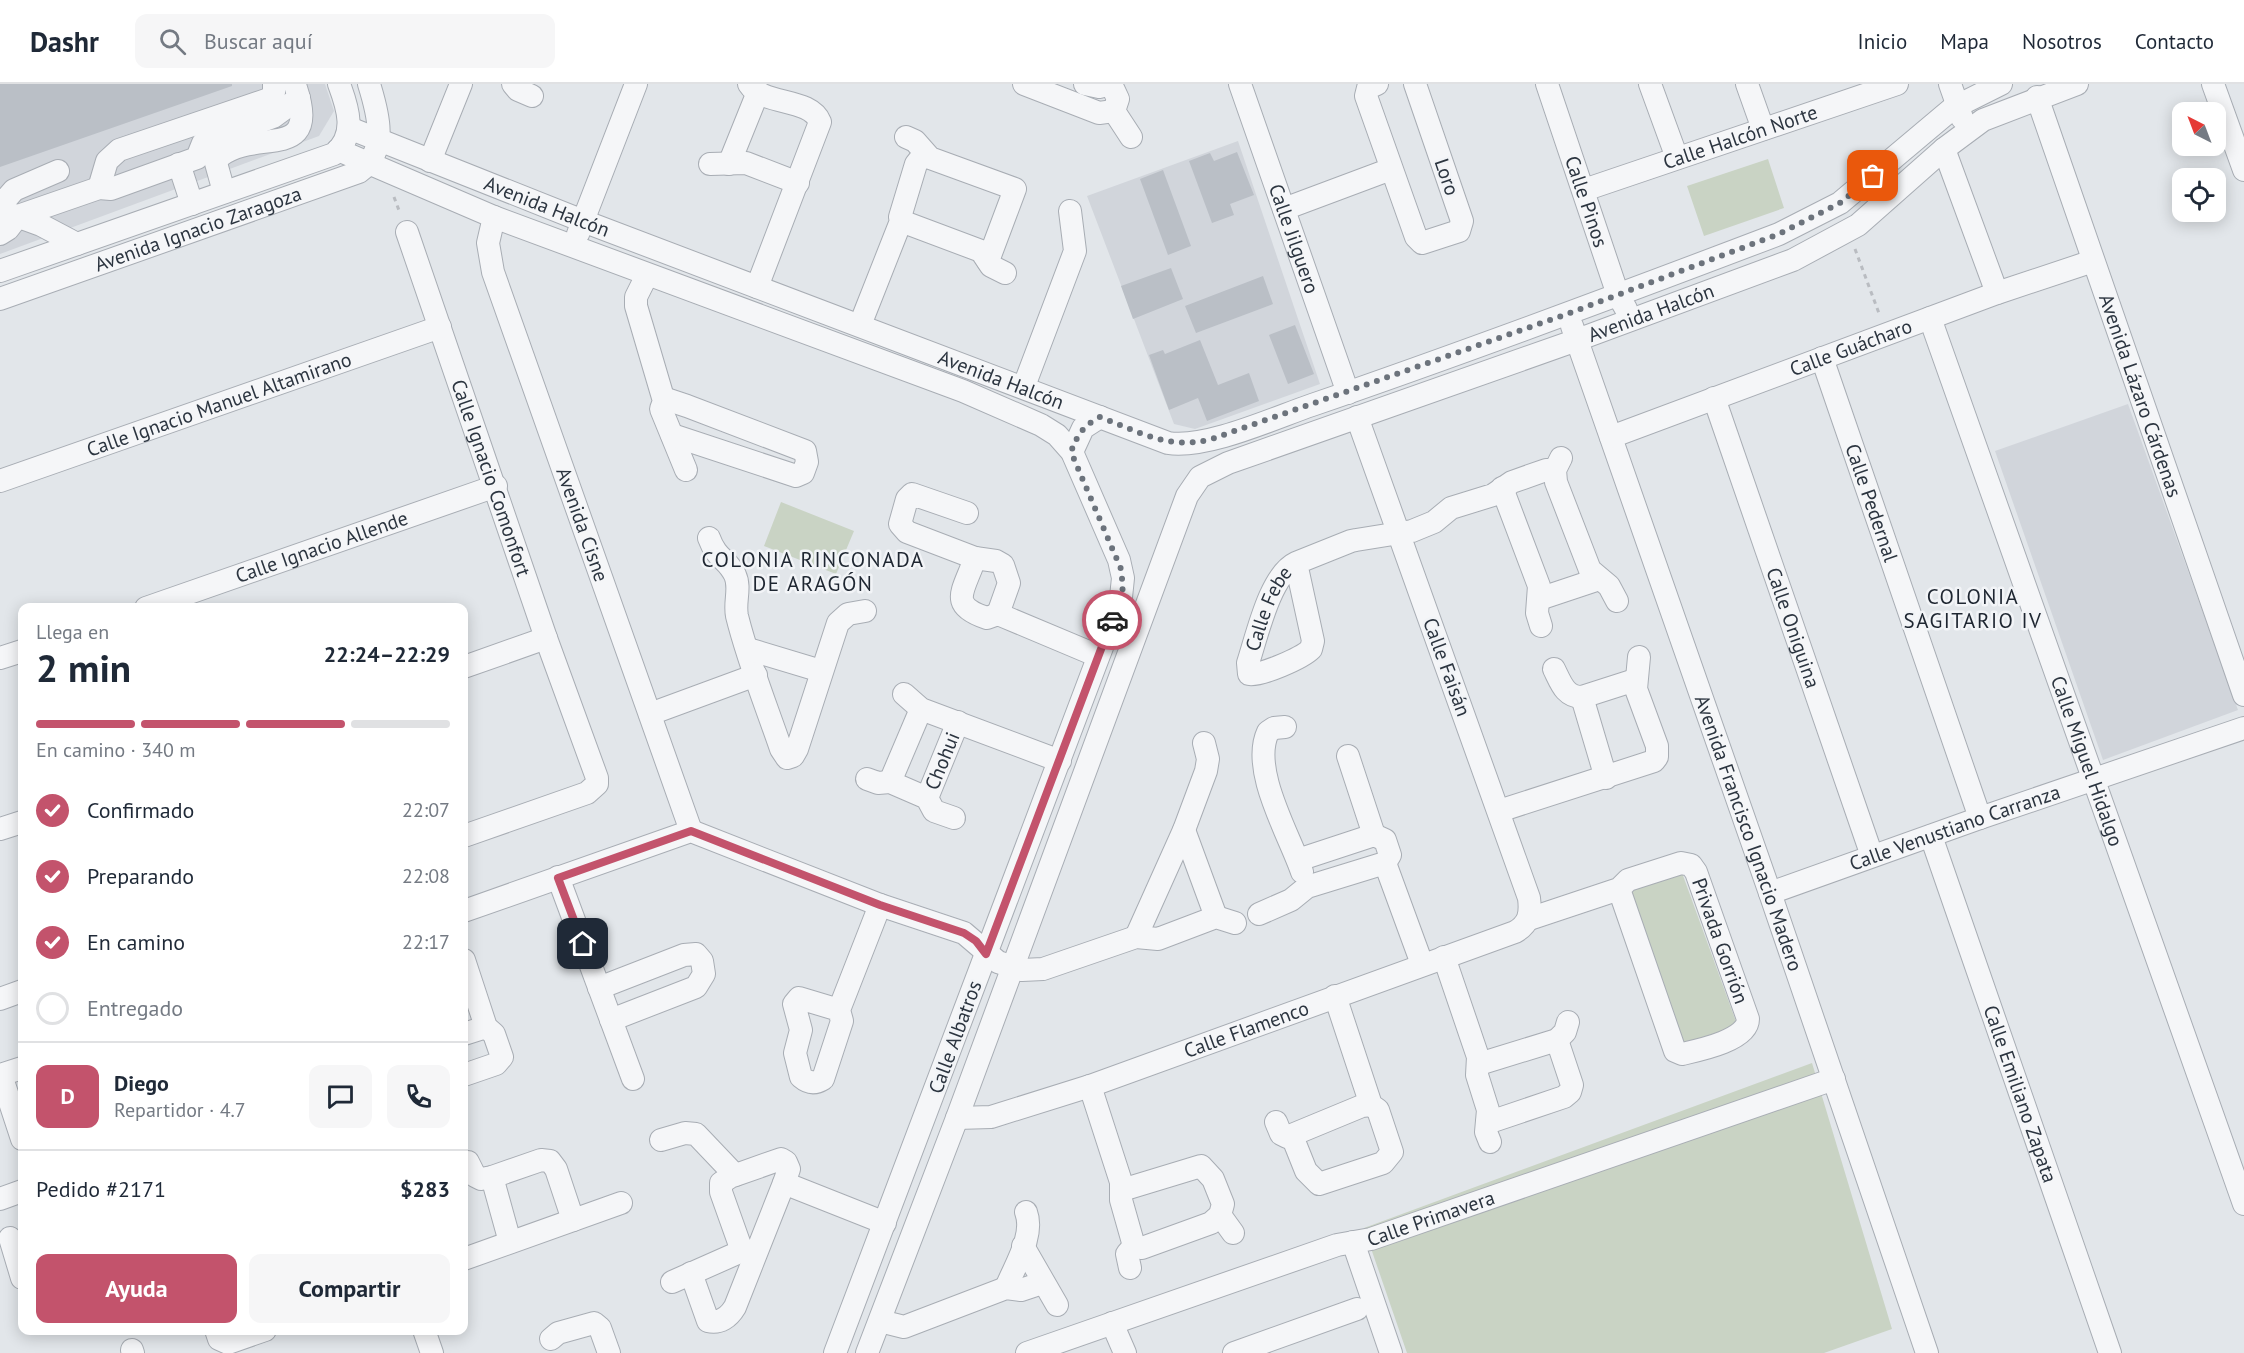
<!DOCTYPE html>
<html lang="es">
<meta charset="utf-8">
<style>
:root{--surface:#fff;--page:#f6f6f7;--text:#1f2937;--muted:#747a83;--line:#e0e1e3;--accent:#c3536c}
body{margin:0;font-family:"PT Sans",sans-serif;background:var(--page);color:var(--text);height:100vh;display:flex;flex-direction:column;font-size:22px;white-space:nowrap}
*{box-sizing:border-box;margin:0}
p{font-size:20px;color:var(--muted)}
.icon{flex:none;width:33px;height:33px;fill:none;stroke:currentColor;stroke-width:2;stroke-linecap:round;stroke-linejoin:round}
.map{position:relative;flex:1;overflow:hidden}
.drawer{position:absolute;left:18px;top:519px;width:450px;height:732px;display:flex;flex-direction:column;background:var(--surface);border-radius:12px;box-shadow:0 3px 15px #0003}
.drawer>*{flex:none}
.needle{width:39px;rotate:318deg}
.tools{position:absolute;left:2172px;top:18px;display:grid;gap:12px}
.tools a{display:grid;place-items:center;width:54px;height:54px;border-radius:12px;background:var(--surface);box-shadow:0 3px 15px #0003;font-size:30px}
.pin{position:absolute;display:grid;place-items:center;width:51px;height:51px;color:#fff;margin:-26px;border-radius:12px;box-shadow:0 3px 9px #0006}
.courier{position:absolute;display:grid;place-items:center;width:60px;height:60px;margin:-30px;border:4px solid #c3536c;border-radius:50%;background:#fff;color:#222;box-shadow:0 2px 8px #0007}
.overview em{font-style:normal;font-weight:700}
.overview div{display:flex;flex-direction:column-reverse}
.overview{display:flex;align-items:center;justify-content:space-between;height:102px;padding:0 18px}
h1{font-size:39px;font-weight:700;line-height:45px}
.bar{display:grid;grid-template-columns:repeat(4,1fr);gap:9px 6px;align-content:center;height:72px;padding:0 18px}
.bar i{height:8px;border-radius:4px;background:var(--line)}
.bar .selected{background:var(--accent)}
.bar p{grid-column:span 4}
.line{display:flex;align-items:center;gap:15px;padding:0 18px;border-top:2px solid var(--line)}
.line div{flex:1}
.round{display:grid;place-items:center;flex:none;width:63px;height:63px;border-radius:12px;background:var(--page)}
ol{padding:0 18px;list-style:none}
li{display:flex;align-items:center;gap:18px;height:66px}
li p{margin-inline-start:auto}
li .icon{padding:6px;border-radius:50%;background:var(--accent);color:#fff;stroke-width:4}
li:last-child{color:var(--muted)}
li i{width:33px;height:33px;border:3px solid var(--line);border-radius:50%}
.primary-button{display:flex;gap:12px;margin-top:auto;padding:12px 18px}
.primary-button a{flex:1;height:69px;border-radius:12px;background:var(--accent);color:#fff;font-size:24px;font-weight:700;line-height:69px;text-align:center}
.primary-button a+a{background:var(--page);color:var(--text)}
header{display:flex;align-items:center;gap:36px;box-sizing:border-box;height:84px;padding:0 30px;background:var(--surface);border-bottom:2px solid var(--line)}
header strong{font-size:28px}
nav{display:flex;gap:33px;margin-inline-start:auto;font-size:21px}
.search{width:420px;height:54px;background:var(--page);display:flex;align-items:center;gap:15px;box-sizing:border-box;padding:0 21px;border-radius:12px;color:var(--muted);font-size:22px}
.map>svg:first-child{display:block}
.built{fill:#d1d5db}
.green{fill:#c9d3c4}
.building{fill:#babfc6}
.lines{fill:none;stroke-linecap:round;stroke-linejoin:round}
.minor-casing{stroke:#a8adb4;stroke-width:24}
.path{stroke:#b9bcc1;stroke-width:3;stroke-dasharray:4.5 4.5;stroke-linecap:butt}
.minor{stroke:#f5f6f8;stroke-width:22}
.done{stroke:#6c737c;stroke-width:6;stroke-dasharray:0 10.8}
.route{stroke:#c3536c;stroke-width:8}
.labels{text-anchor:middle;stroke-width:5;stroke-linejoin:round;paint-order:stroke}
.street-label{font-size:20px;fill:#2c3540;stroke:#f2f4f7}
.neighbourhood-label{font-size:21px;letter-spacing:1.5px;fill:#1e2631;stroke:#f2f4f7}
</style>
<header>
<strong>Dashr</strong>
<div class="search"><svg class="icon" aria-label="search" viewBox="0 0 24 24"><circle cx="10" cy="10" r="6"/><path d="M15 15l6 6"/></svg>Buscar aquí</div>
<nav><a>Inicio</a><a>Mapa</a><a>Nosotros</a><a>Contacto</a></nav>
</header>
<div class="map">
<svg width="2244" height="1269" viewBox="0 0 2244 1269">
<rect width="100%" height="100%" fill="#e2e6ea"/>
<path class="built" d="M0,0h325l9,27 -15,25 -319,118z
M1238,57l82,243 -125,45 -21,-5 -87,-228z
M2128,320l110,306 -135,50 -108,-309z"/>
<path class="green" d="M1768,75l16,49 -80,28 -17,-50z
M781,418l73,29 -18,43 -72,-28z
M1681,786l57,157 -61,22 -58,-157z
M1812,979l80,266 -68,24h-417l-43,-125z"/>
<path class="building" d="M0,0h232v2l-232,81z
M1237,68l17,43 -24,9 4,11 -22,8 -23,-62 21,-8 4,8z
M1163,86l28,76 -23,9 -28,-76z
M1171,184l12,31 -50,20 -12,-33z
M1263,192l10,28 -77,29 -11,-27z
M1295,241l19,49 -26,10 -19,-49z
M1200,256l18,45 31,-12 10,28 -52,20 -9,-23 -29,12 -20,-55 14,-5 2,4z"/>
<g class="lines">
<defs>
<g id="minor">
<path d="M513,0l5,6 14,6"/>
<path d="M749,0c14,22 61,13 71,38l-63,165"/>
<path d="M1024,0l75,29 15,-2"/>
<path d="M1085,0l14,3 12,-3"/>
<path d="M1111,0l7,15 -4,12 17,26"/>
<path id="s1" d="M1240,0l108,309"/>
<path d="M1377,0l-9,4 -2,8 50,141 6,6 37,-12 3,-10 -47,-137"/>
<path id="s2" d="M1547,0l71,211 8,14"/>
<path d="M1650,0l27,74"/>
<path d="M1747,0l16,45"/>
<path d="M1950,0l12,34"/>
<path d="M2213,0l31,86"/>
<path id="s3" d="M2037,13l207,598"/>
<path id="s4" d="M349,44l234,93 585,222c39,6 106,-25 144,-38 157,-54 312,-112 467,-171l61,-31 113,-95 48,-24"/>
<path d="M906,53l9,4 15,17 85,31 -27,72"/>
<path d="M1944,65l53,144"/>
<path d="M338,66l156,67 469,174 78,34 16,10 15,17 47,108 4,18 -2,19 -286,756"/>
<path d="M430,77l31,-77"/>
<path d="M179,80l13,40"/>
<path d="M710,80l36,-1 52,20"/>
<path d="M729,80l29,-72"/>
<path d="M99,104l8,-27 12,-11 150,-51 5,-6v-9"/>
<path id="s5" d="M1584,106l313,-106"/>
<path d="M224,108l-8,-29 4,-7c37,-29 102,8 75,-71"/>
<path d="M0,122l14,-16 44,-19"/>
<path d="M1284,125l107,-40"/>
<path d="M0,126l41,15 36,19"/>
<path id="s6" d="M494,133l-6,26 5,29 198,559"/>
<path d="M901,137l80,30 10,15 14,7"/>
<path id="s7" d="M407,148l139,406 51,140v6l-10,9 -123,43"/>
<path d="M0,150l8,-5 10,-13 81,-28 12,1 86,-31 6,-15 70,-26 26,-19"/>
<path d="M578,150l58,-150"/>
<path d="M0,187l334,-117c23,-19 14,-46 5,-70"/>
<path d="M647,191l-11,22v9l28,95 -3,8 25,61"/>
<path id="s8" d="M0,215l359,-127c30,-21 19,-59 10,-88"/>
<path id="s9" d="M1930,234l314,886"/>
<path d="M860,241l41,-104 -1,-4 16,-53 8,-10"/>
<path id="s10" d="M1572,242l198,567 157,460"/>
<path id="s11" d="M1822,274l158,460"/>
<path d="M1024,302l51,-135 -5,-40"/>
<path id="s12" d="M1714,314l158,458"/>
<path d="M664,317l5,-1 18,6 118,45 2,11 -4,11 -7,3 -124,-41"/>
<path id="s13" d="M1611,353l386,-144 96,-32"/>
<path d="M1072,368l11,-24 17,-11"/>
<path d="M1561,374l-6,12 1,12 34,88 19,16 8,15"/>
<path id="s14" d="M0,397l440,-154"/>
<path d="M1502,404l37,98 -2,27 4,13"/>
<path d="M967,429l-55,-19 -5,5 -7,25 7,8 68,26 21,3 7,4 6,18 -11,31"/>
<path d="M709,454c8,22 18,20 26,37 6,13 -1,27 2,41 11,45 29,89 44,133l6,9 6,-2 4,-7 41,-126 10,-9 17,-3"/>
<path d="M975,474c-11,33 -28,47 12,60l11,-4 100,42"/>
<path id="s15" d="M1296,479l17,78 -2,8c-9,9 -50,27 -62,25l-1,-11c9,-27 22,-88 48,-100l55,-22 5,-1 56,-9 22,-9 17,-14 42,-13 19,-13 34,-12h9"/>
<path d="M1539,515l60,-20"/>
<path id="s16" d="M146,524l350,-122"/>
<path d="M748,565l73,22"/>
<path d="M0,574l22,-7"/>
<path d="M464,583l82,-29"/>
<path d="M1554,585c7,14 11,28 28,28l53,-17"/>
<path d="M904,610l17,15 139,52"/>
<path d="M1582,613l24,81"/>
<path d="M650,630l106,-39"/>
<path d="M1285,643l-11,1 -6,4c-18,38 22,104 34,140"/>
<path d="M1348,672l26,79"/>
<path d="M867,695l11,4 12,-1 37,16 7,13 20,7"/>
<path d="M890,698l31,-73"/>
<path id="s17" d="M927,714l31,-76"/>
<path d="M1499,727l155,-50 3,-4v-11l-21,-57 3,-32"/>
<path d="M0,745l22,-7"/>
<path d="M1184,746l32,87"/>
<path id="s18" d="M1931,752l179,517"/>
<path d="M1385,779l37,101"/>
<path d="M558,793l75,202"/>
<path id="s19" d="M1770,809l210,-75 264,-90"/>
<path d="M464,827l227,-80 189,74 84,28 34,29 24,8 21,-1 93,-32 22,2 58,-22 19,6"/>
<path d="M1259,830l32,-14 16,-13 78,-24 5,-8 -5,-15 -11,-5 -76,25"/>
<path id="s20" d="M1529,835l90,-30 9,-9 53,-17 10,2 5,7 52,147c0,21 -48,31 -66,35l-7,-3 -56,-162"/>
<path d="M1136,853l48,-107 22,-59 2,-12 -4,-16"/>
<path d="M1444,873l34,100 -1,18 11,35 -2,22 4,10"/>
<path d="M464,876l22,67 8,7 8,23 -6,7 -32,11"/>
<path d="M599,904l85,-33 12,-1 6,7 2,13 -8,13 -85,33"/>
<path d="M0,915l22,-8"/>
<path d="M839,926l-40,-12 -5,6 7,26 -6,23 6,24c7,6 14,7 22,2l19,-58 -3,-11 41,-105"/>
<path d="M464,950l22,-7"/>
<path d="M1479,980l78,-24 8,-8 3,-10"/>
<path d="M0,991l22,-7"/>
<path d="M1,991l21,64"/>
<path d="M1090,1002l31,96v18l13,46"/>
<path id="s21" d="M957,1034l34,-1 99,-31 425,-154c14,-8 16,-18 14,-34l-172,-481"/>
<path d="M1276,1038l5,12 6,3 75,-31 9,-1"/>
<path d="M1487,1039l77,-26 6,-5 2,-7 -15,-45"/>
<path d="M1292,1052l14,35 13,13 64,-21 9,-11 -14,-42 -7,-5 -36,-109"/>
<path d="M661,1056l24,-7 11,1 39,41"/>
<path d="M468,1078l7,14 6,3 11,-2 49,-17 9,1 6,8 17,51"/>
<path d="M492,1093l18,65"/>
<path d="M784,1099l101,40"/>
<path d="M1122,1106l79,-24 12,13 10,25 -3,11 -9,8 -69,25 -8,-2 -7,8 3,14"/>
<path d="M0,1115l22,-8"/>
<path d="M1220,1131l13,18"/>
<path d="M10,1154l12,40"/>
<path d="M1353,1158l38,111"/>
<path d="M1023,1162l34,59"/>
<path d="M464,1175l157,-56"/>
<path d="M691,1189l17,48c12,3 21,-4 27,-14l49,-124 5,-14 -3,-7 -5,-3 -51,18 -9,6v9l21,59 13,4"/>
<path d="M672,1198l70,-31"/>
<path d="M1006,1204c8,-21 29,-52 20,-76"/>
<path d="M880,1237l24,6 102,-39 15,2 21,-7"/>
<path d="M1112,1239l13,30"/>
<path d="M216,1246l3,9 9,4 37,-13"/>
<path d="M424,1246l8,23"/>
<path d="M551,1255l7,-6 36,-10 6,5 9,25"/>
<path d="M132,1266l1,3"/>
<path id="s22" d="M867,1269l90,-235 230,-622 13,-19 28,-14 349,-123 216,-80 65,-35 86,-76 39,-29 94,-36"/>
<path id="s23" d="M1027,1269l310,-108 34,-6 463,-160"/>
<path d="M1234,1269l123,-44"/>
</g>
</defs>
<use href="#minor" class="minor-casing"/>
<path class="path" d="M394,113l6,16
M1855,165l25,67"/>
<use href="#minor" class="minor"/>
</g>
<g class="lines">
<path class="done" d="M1112,536l11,-32 -2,-19 -50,-117c6,-17 13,-27 29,-35 39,15 67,32 109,23l358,-126 212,-80 61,-31 33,-27"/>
<path class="route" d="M583,860l-25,-66 133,-47 189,74 84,28 12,8 10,13 126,-334"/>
</g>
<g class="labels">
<g class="street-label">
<text dy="7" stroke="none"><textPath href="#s5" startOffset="165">Calle Halcón Norte</textPath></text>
<text transform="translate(1447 93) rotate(71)" y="7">Loro</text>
<text dy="7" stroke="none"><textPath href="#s2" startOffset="124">Calle Pinos</textPath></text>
<text dy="7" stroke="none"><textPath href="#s4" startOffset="213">Avenida Halcón</textPath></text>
<text dy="7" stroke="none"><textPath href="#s8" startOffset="210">Avenida Ignacio Zaragoza</textPath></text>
<text dy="7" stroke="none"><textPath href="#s1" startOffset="164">Calle Jilguero</textPath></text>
<text dy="7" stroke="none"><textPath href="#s22" startOffset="1418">Avenida Halcón</textPath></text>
<text dy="7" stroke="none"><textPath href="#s13" startOffset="256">Calle Guácharo</textPath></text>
<text dy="7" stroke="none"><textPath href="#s4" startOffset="699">Avenida Halcón</textPath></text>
<text dy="7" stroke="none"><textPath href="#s3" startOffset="316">Avenida Lázaro Cárdenas</textPath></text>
<text dy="7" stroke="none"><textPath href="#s14" startOffset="232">Calle Ignacio Manuel Altamirano</textPath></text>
<text dy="7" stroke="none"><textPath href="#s7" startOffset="260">Calle Ignacio Comonfort</textPath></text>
<text dy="7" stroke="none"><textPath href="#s11" startOffset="153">Calle Pedernal</textPath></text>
<text dy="7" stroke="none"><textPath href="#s6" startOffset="324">Avenida Cisne</textPath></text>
<text dy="7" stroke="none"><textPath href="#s16" startOffset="186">Calle Ignacio Allende</textPath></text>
<text dy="7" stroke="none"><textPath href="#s15" startOffset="225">Calle Febe</textPath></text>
<text dy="7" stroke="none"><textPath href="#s12" startOffset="243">Calle Oniguina</textPath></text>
<text transform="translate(1447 583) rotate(70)" y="7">Calle Faisán</text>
<text dy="7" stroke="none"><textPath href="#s17" startOffset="40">Chohui</textPath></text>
<text dy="7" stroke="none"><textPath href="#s9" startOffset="470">Calle Miguel Hidalgo</textPath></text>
<text dy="7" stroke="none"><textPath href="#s19" startOffset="196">Calle Venustiano Carranza</textPath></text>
<text dy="7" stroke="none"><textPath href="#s10" startOffset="537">Avenida Francisco Ignacio Madero</textPath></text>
<text dy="7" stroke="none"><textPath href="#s20" startOffset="255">Privada Gorrión</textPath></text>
<text dy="7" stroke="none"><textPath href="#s21" startOffset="304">Calle Flamenco</textPath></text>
<text transform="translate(955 953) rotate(-70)" y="7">Calle Albatros</text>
<text dy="7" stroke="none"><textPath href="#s18" startOffset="273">Calle Emiliano Zapata</textPath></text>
<text dy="7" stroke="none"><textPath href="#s23" startOffset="426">Calle Primavera</textPath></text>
</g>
<g class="neighbourhood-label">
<text x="813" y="483">COLONIA RINCONADA<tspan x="813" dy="24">DE ARAGÓN</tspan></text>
<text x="1973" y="520">COLONIA<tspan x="1973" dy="24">SAGITARIO IV</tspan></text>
</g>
</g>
</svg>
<div class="tools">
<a><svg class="needle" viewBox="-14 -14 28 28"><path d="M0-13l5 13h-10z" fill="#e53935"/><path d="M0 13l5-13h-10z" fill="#747a83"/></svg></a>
<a><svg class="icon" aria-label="locate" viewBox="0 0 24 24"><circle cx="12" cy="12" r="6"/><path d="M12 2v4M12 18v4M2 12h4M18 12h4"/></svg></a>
</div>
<div class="pin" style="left:1873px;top:92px;background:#ea580c"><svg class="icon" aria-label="bag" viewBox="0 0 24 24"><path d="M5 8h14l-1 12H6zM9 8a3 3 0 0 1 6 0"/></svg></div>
<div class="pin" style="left:583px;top:860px;background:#1f2937"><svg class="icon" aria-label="home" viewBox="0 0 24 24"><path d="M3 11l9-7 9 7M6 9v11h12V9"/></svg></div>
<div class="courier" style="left:1112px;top:536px"><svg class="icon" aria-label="car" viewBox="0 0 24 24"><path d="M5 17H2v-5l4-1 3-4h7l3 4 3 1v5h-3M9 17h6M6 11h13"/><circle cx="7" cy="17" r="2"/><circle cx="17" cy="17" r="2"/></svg></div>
<section class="drawer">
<div class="overview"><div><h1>2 min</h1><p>Llega en</p></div><em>22:24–22:29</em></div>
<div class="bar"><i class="selected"></i><i class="selected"></i><i class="selected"></i><i></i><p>En camino · 340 m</p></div>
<ol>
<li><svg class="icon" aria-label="check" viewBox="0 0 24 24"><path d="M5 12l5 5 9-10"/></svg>Confirmado<p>22:07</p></li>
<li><svg class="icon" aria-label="check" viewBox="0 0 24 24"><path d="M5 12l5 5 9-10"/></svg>Preparando<p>22:08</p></li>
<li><svg class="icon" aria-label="check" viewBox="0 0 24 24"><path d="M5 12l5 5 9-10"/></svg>En camino<p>22:17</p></li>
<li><i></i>Entregado</li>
</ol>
<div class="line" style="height:108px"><b class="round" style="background:var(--accent);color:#fff">D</b><div><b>Diego</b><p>Repartidor · 4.7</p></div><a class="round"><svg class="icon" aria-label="chat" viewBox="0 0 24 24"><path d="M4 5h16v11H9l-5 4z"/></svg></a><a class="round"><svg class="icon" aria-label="phone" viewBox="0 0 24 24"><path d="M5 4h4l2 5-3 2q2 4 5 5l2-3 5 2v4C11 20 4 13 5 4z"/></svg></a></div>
<div class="line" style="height:78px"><div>Pedido #2171</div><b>$283</b></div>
<div class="primary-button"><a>Ayuda</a><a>Compartir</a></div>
</section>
</div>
